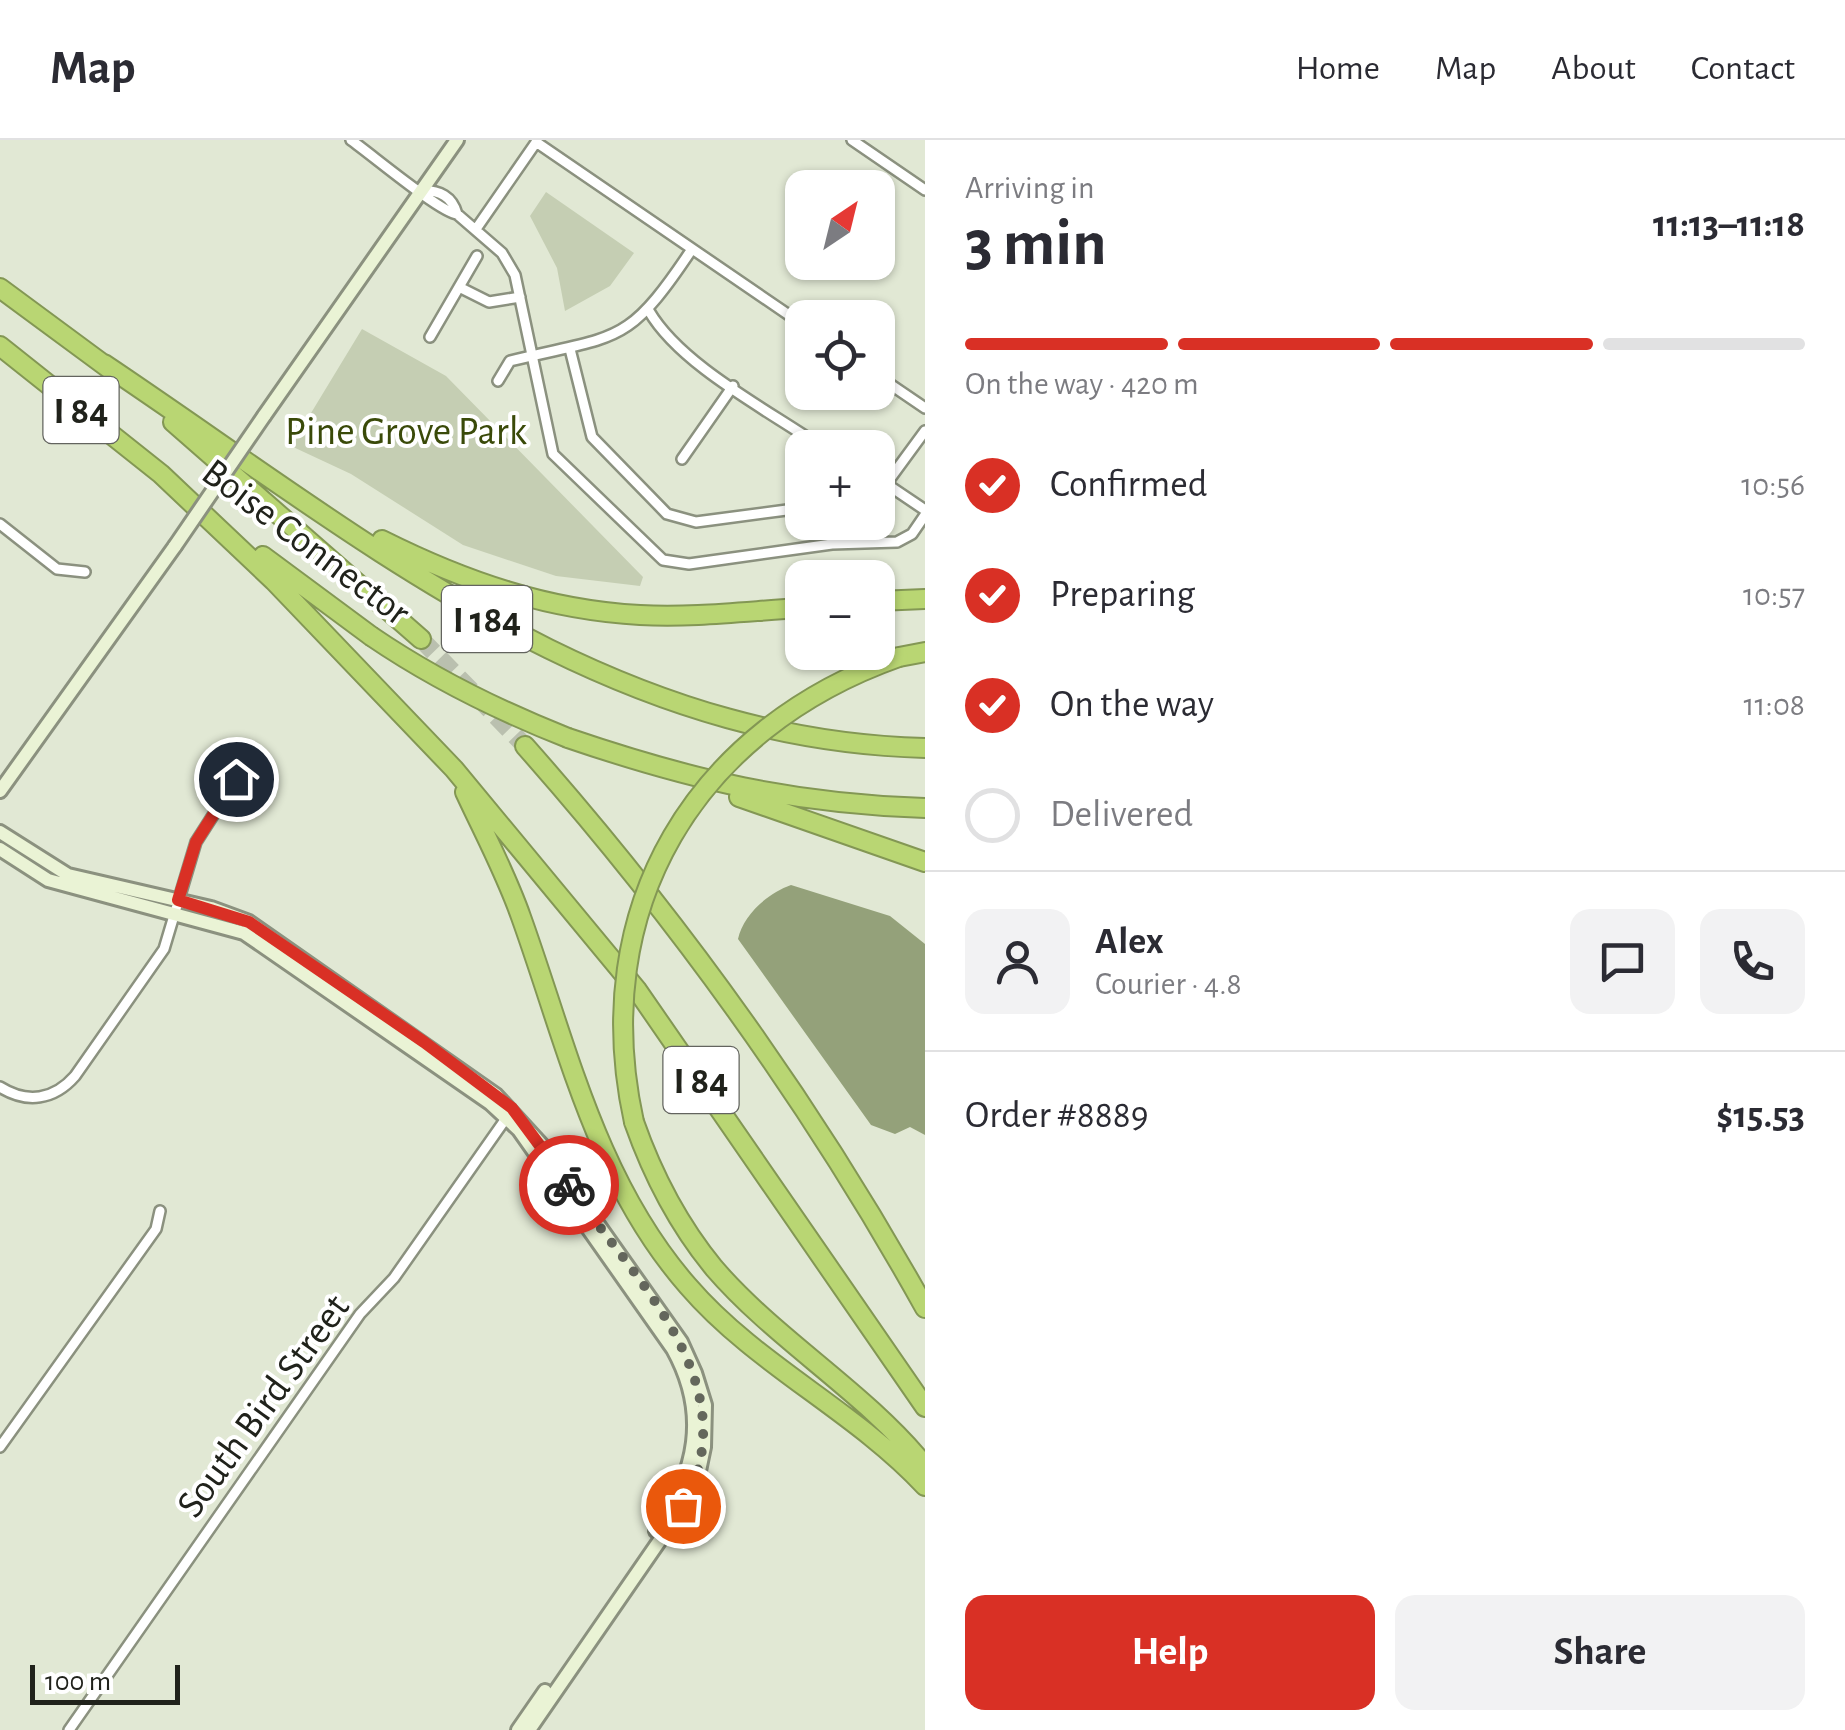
<!DOCTYPE html>
<meta charset="utf-8">
<style>
:root{--surface:#fff;--page:#f2f2f3;--text:#2b2b33;--muted:#7c7c81;--line:#e1e1e2;--accent:#d93025}
body{margin:0;font-family:"Alegreya Sans",sans-serif;background:var(--page);color:var(--text);height:100vh;display:flex;flex-direction:column;font-size:38px;white-space:nowrap}
*{box-sizing:border-box;margin:0}
p{font-size:32px;color:var(--muted)}
.icon{flex:none;width:55px;height:55px;fill:none;stroke:currentColor;stroke-width:2;stroke-linecap:round;stroke-linejoin:round}
.map{position:relative;flex:1;overflow:hidden}
.details{display:flex;flex-direction:column;background:var(--surface);width:920px}
.details>*{flex:none}
.needle{width:65px;rotate:35deg}
.tools{position:absolute;left:785px;top:30px;display:grid;gap:20px}
.tools a{display:grid;place-items:center;width:110px;height:110px;border-radius:20px;background:var(--surface);box-shadow:0 2px 8px #0004;font-size:50px}
.scale{position:absolute;left:30px;bottom:25px;width:150px;box-sizing:border-box;padding-left:10px;border:5px solid #20221b;border-top:0;font-size:28px;line-height:35px;white-space:nowrap;color:#20221b;-webkit-text-stroke:8px #fff;paint-order:stroke}
.pin{position:absolute;display:grid;place-items:center;width:85px;height:85px;color:#fff;margin:-42px;border:5px solid #fff;border-radius:50%;box-shadow:0 2px 10px #0007}
.courier{position:absolute;display:grid;place-items:center;width:100px;height:100px;margin:-50px;border:8px solid #d93025;border-radius:50%;background:#fff;color:#222;box-shadow:0 2px 12px #0007}
.overview em{font-style:normal;font-weight:600}
.overview div{display:flex;flex-direction:column-reverse}
.overview{display:flex;align-items:center;justify-content:space-between;height:170px;padding:0 40px}
h1{font-size:65px;font-weight:600;line-height:75px}
.bar{display:grid;grid-template-columns:repeat(4,1fr);gap:15px 10px;align-content:center;height:120px;padding:0 40px}
.bar i{height:12px;border-radius:8px;background:var(--line)}
.bar .selected{background:var(--accent)}
.bar p{grid-column:span 4}
.line{display:flex;align-items:center;gap:25px;padding:0 40px;border-top:2px solid var(--line)}
.line div{flex:1}
.round{display:grid;place-items:center;flex:none;width:105px;height:105px;border-radius:20px;background:var(--page)}
ol{padding:0 40px;list-style:none}
li{display:flex;align-items:center;gap:30px;height:110px}
li p{margin-inline-start:auto}
li .icon{padding:10px;border-radius:50%;background:var(--accent);color:#fff;stroke-width:4}
li:last-child{color:var(--muted)}
li i{width:55px;height:55px;border:5px solid var(--line);border-radius:50%}
.cta{display:flex;gap:20px;margin-top:auto;padding:20px 40px}
.cta a{flex:1;height:115px;border-radius:20px;background:var(--accent);color:#fff;font-size:40px;font-weight:600;line-height:115px;text-align:center}
.cta a+a{background:var(--page);color:var(--text)}
header{display:flex;align-items:center;gap:60px;box-sizing:border-box;height:140px;padding:0 50px;background:var(--surface);border-bottom:2px solid var(--line)}
header strong{font-size:48px}
nav{display:flex;gap:55px;margin-inline-start:auto;font-size:35px}
main{display:flex;flex:1;min-height:0}
.map>svg:first-child{display:block}
.green{fill:#c5ceb3}
.water{fill:#94a17a}
.lines{fill:none;stroke-linecap:round;stroke-linejoin:round}
.highway-tunnel{stroke:#bac0af;stroke-width:18;stroke-dasharray:18 9;stroke-linecap:butt}
.street-casing{stroke:#8b917f;stroke-width:14}
.secondary-casing{stroke:#8b917f;stroke-width:18}
.highway-casing{stroke:#839754;stroke-width:22}
.street{stroke:#fff;stroke-width:9}
.secondary{stroke:#eaf3d5;stroke-width:12}
.highway{stroke:#b9d673;stroke-width:18}
.secondary-bridge-casing{stroke:#8b917f;stroke-width:18;stroke-linecap:butt}
.highway-bridge-casing{stroke:#839754;stroke-width:22;stroke-linecap:butt}
.secondary-bridge{stroke:#eaf3d5;stroke-width:12}
.highway-bridge{stroke:#b9d673;stroke-width:18}
.done{stroke:#64675c;stroke-width:10;stroke-dasharray:0 18}
.route{stroke:#d93025;stroke-width:12}
.labels{text-anchor:middle;stroke-width:8;stroke-linejoin:round;paint-order:stroke}
.shield{fill:#fff;stroke:#63645f;stroke-width:2.5}
.shield-label{font-size:38px;font-weight:bold;fill:#20221b}
.park-label{font-size:40px;fill:#3a4a09;stroke:#fff}
.street-label{font-size:40px;fill:#20221b;stroke:#fff}
</style>
<header>
<strong>Map</strong>
<nav><a>Home</a><a>Map</a><a>About</a><a>Contact</a></nav>
</header>
<main>
<div class="map">
<svg width="925" height="1590" viewBox="0 0 925 1590">
<rect width="100%" height="100%" fill="#e1e8d4"/>
<path class="green" d="M546,52l88,61 -24,33 -45,25 -8,-43 -27,-52z
M362,189l84,47 197,201 -3,9 -84,-10 -93,-31 -112,-71 -60,-28z"/>
<path class="water" d="M791,745l99,31 35,28v191l-15,-8 -15,7 -24,-9 -133,-186c5,-24 30,-46 53,-54z"/>
<g class="lines">
<path class="highway-tunnel" d="M421,499l104,107"/>
<defs>
<path id="street" d="M351,0c20,14 90,73 106,74 -5,-18 -17,-23 -35,-24
M852,0l73,50
M536,2l266,182
M457,74l45,39 13,22 38,179 110,106 26,4 143,-20 65,-2 15,-8 13,-19
M476,89l61,-88
M459,147l30,15 31,-5
M649,171c32,55 121,100 174,137
M430,197l47,-81
M570,209l22,88 75,77 29,8 106,-14
M878,236l47,32
M498,241l12,-20c109,-27 116,-13 182,-112
M682,319l51,-73
M888,345l37,25
M878,355l47,-64
M0,384l57,45 28,3
M0,947c27,17 54,13 75,-11l89,-127 32,-107 57,-89
M0,1307l156,-218 4,-18
M69,1590l291,-416 34,-36 113,-161"/>
<path id="secondary" d="M264,276l193,-276
M0,651l175,-245
M0,692l68,43 143,33 38,14 247,173 45,49 140,198 14,31 10,32 -1,42 -5,24 -19,40 -151,219
M0,709l48,31 196,53 246,170 29,27 154,219c36,65 23,123 -17,182
M518,1590l27,-39"/>
<path id="highway" d="M0,148l111,82
M0,206l161,128 113,107 180,188 183,221 288,417
M104,224c257,172 496,376 821,384
M173,282l248,217
M382,400c82,41 165,70 258,75 53,3 109,-4 162,-7
M263,416l108,80
M878,461l47,-2
M899,517l26,-5
M568,598c123,42 226,66 357,70
M525,606c154,174 287,359 400,562
M465,652c19,41 41,82 56,125 46,128 75,264 167,369 68,79 166,124 237,200
M739,657l186,65
M634,982c19,54 43,101 80,146 63,73 150,123 211,198"/>
</defs>
<use href="#street" class="street-casing"/>
<use href="#secondary" class="secondary-casing"/>
<use href="#highway" class="highway-casing"/>
<use href="#street" class="street"/>
<use href="#secondary" class="secondary"/>
<use href="#highway" class="highway"/>
<defs>
<path id="secondary-bridge" d="M175,406l89,-130"/>
<path id="highway-bridge" d="M371,496c63,43 126,74 197,102
M634,982c-47,-214 61,-393 265,-465"/>
</defs>
<use href="#secondary-bridge" class="secondary-bridge-casing"/>
<use href="#highway-bridge" class="highway-bridge-casing"/>
<use href="#secondary-bridge" class="secondary-bridge"/>
<use href="#highway-bridge" class="highway-bridge"/>
</g>
<g class="lines">
<path class="done" d="M569,1045c65,95 181,199 114,321"/>
<path class="route" d="M236,639l-40,63 -18,58 71,22 175,120 88,66 57,77"/>
</g>
<g class="labels">
<g class="shield">
<rect x="43.5" y="237" width="75" height="66" rx="8"/>
<rect x="442" y="446" width="90" height="66" rx="8"/>
<rect x="663.5" y="907" width="75" height="66" rx="8"/>
</g>
<g class="shield-label">
<text x="81" y="283">I 84</text>
<text x="487" y="492">I 184</text>
<text x="701" y="953">I 84</text>
</g>
<g class="park-label">
<text x="406" y="304">Pine Grove Park</text>
</g>
<g class="street-label">
<text transform="translate(307 401) rotate(37)" y="14">Boise Connector</text>
<text transform="translate(262 1265) rotate(-54)" y="14">South Bird Street</text>
</g>
</g>
</svg>
<div class="tools">
<a><svg class="needle" viewBox="-14 -14 28 28"><path d="M0-13l5 13h-10z" fill="#e53935"/><path d="M0 13l5-13h-10z" fill="#7c7c81"/></svg></a>
<a><svg class="icon" aria-label="locate" viewBox="0 0 24 24"><circle cx="12" cy="12" r="6"/><path d="M12 2v4M12 18v4M2 12h4M18 12h4"/></svg></a>
<a>+</a>
<a>−</a>
</div>
<div class="scale">100 m</div>
<div class="pin" style="left:683px;top:1366px;background:#ea580c"><svg class="icon" aria-label="bag" viewBox="0 0 24 24"><path d="M5 8h14l-1 12H6zM9 8a3 3 0 0 1 6 0"/></svg></div>
<div class="pin" style="left:236px;top:639px;background:#1f2937"><svg class="icon" aria-label="home" viewBox="0 0 24 24"><path d="M3 11l9-7 9 7M6 9v11h12V9"/></svg></div>
<div class="courier" style="left:569px;top:1045px"><svg class="icon" aria-label="bike" viewBox="0 0 24 24"><circle cx="6" cy="16" r="4"/><circle cx="18" cy="16" r="4"/><path d="M6 16l4-8h5l3 8M10 8l3 8H6M13 5h3"/></svg></div>
</div>
<section class="details">
<div class="overview"><div><h1>3 min</h1><p>Arriving in</p></div><em>11:13–11:18</em></div>
<div class="bar"><i class="selected"></i><i class="selected"></i><i class="selected"></i><i></i><p>On the way · 420 m</p></div>
<ol>
<li><svg class="icon" aria-label="check" viewBox="0 0 24 24"><path d="M5 12l5 5 9-10"/></svg>Confirmed<p>10:56</p></li>
<li><svg class="icon" aria-label="check" viewBox="0 0 24 24"><path d="M5 12l5 5 9-10"/></svg>Preparing<p>10:57</p></li>
<li><svg class="icon" aria-label="check" viewBox="0 0 24 24"><path d="M5 12l5 5 9-10"/></svg>On the way<p>11:08</p></li>
<li><i></i>Delivered</li>
</ol>
<div class="line" style="height:180px"><a class="round"><svg class="icon" aria-label="person" viewBox="0 0 24 24"><circle cx="12" cy="8" r="4"/><path d="M4 21q1-7 8-7t8 7"/></svg></a><div><b>Alex</b><p>Courier · 4.8</p></div><a class="round"><svg class="icon" aria-label="chat" viewBox="0 0 24 24"><path d="M4 5h16v11H9l-5 4z"/></svg></a><a class="round"><svg class="icon" aria-label="phone" viewBox="0 0 24 24"><path d="M5 4h4l2 5-3 2q2 4 5 5l2-3 5 2v4C11 20 4 13 5 4z"/></svg></a></div>
<div class="line" style="height:130px"><div>Order #8889</div><b>$15.53</b></div>
<div class="cta"><a>Help</a><a>Share</a></div>
</section>
</main>
